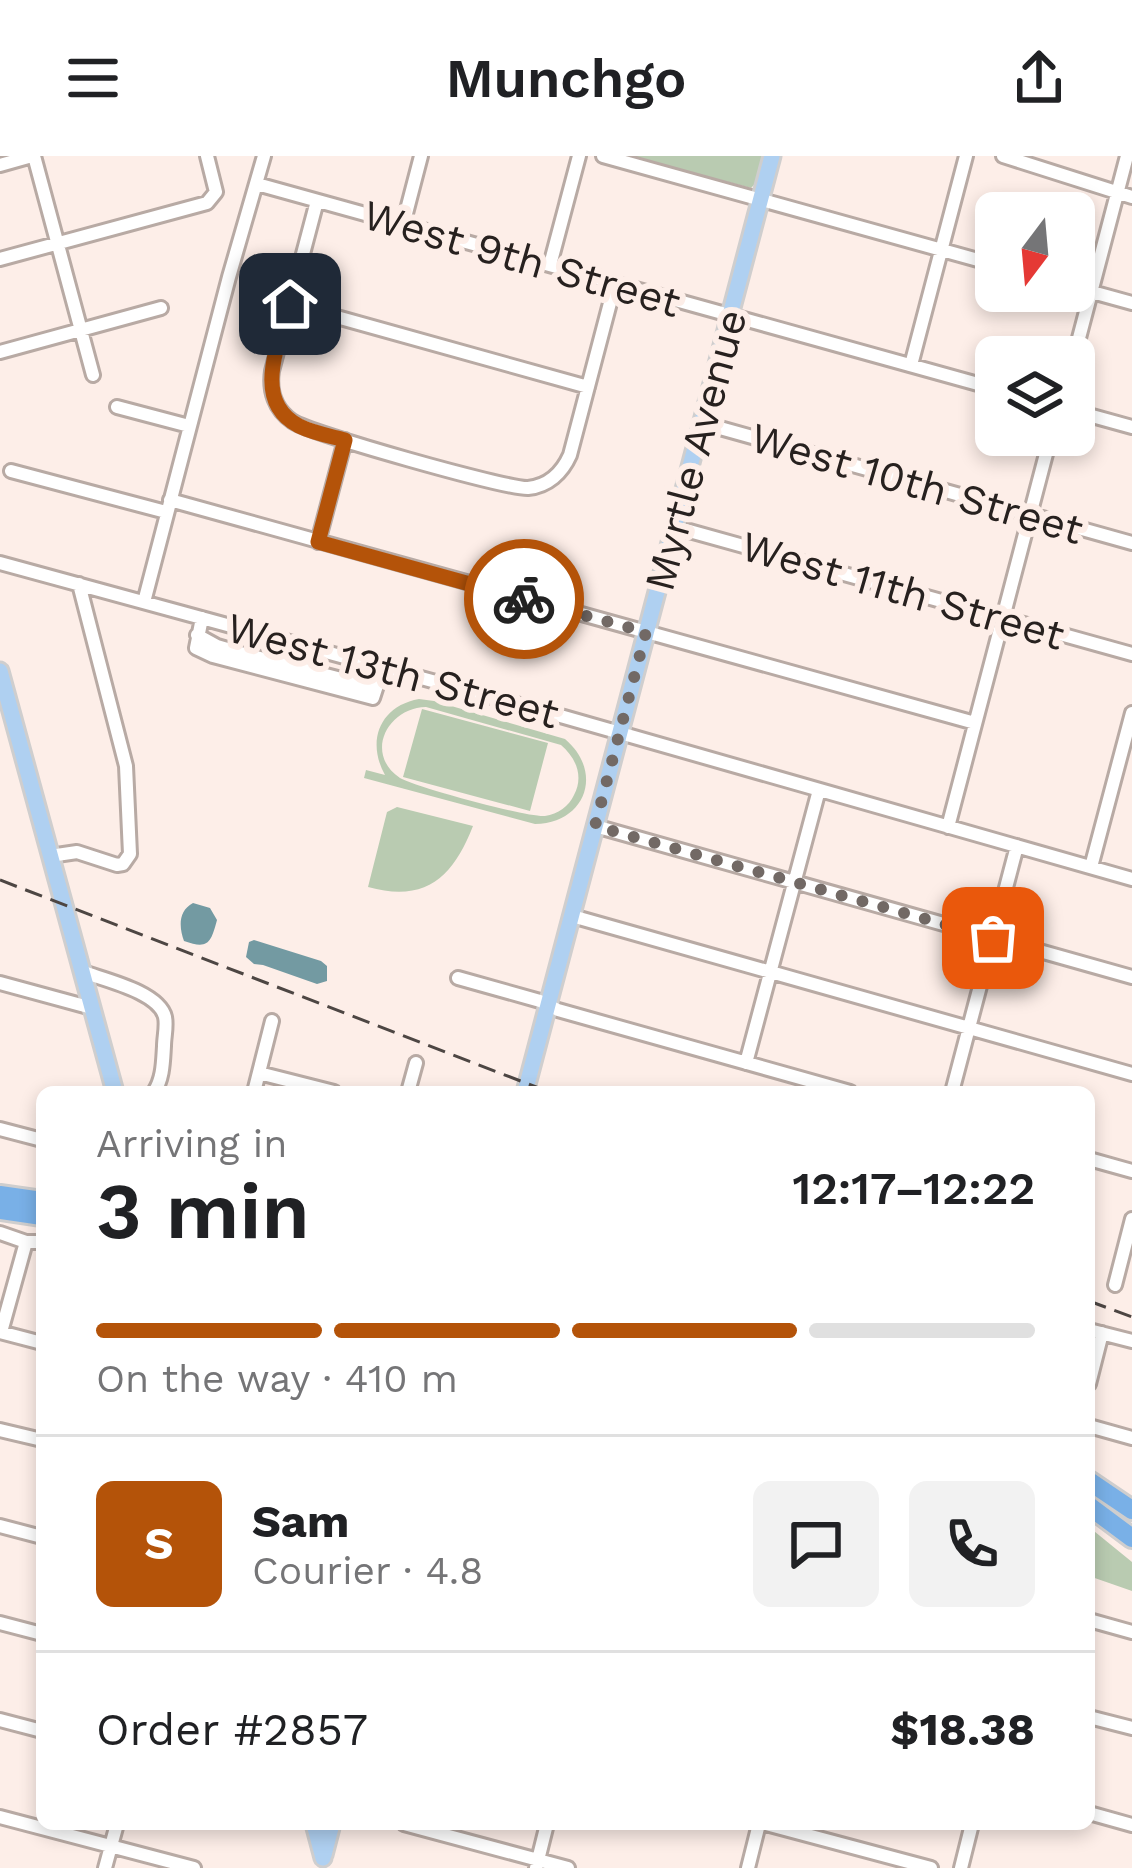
<!DOCTYPE html>
<meta charset="utf-8">
<style>
:root{--surface:#fff;--page:#f2f2f2;--text:#202124;--muted:#757577;--line:#e0e0e0;--accent:#b45309}
body{margin:0;font-family:"Work Sans",sans-serif;background:var(--page);color:var(--text);height:100vh;display:flex;flex-direction:column;font-size:45px;white-space:nowrap}
*{box-sizing:border-box;margin:0}
p{font-size:39px;color:var(--muted)}
.icon{flex:none;width:66px;height:66px;fill:none;stroke:currentColor;stroke-width:2;stroke-linecap:round;stroke-linejoin:round}
.map{position:relative;flex:1;overflow:hidden}
.panel{position:absolute;left:36px;top:930px;width:1059px;height:744px;display:flex;flex-direction:column;background:var(--surface);border-radius:18px;box-shadow:0 6px 18px #0003}
.panel>*{flex:none}
.needle{width:78px;rotate:196deg}
.fabs{position:absolute;left:975px;top:36px;display:grid;gap:24px}
.fabs a{display:grid;place-items:center;width:120px;height:120px;border-radius:18px;background:var(--surface);box-shadow:0 6px 18px #0003;font-size:60px}
.pin{position:absolute;display:grid;place-items:center;width:102px;height:102px;color:#fff;margin:-51px;border-radius:24px;box-shadow:0 6px 18px #0006}
.courier{position:absolute;display:grid;place-items:center;width:120px;height:120px;margin:-60px;border:9px solid #b45309;border-radius:50%;background:#fff;color:#222;box-shadow:0 3px 15px #0007}
.overview em{font-style:normal;font-weight:600}
.overview div{display:flex;flex-direction:column-reverse}
.overview{display:flex;align-items:center;justify-content:space-between;height:204px;padding:0 60px}
h1{font-size:78px;font-weight:600;line-height:90px}
.bar{display:grid;grid-template-columns:repeat(4,1fr);gap:18px 12px;align-content:center;height:144px;padding:0 60px}
.bar i{height:15px;border-radius:9px;background:var(--line)}
.bar .selected{background:var(--accent)}
.bar p{grid-column:span 4}
.line{display:flex;align-items:center;gap:30px;padding:0 60px;border-top:3px solid var(--line)}
.line div{flex:1}
.round{display:grid;place-items:center;flex:none;width:126px;height:126px;border-radius:18px;background:var(--page)}
header{display:flex;justify-content:space-between;align-items:center;height:156px;padding:0 60px;background:var(--surface);font-size:54px;font-weight:600}
.map>svg:first-child{display:block}
.green{fill:#b9cbb1;fill-rule:evenodd}
.water{fill:#739aa2}
.lines{fill:none;stroke-linecap:round;stroke-linejoin:round}
.minor-casing{stroke:#b8aaa4;stroke-width:18}
.major-casing{stroke:#cfcece;stroke-width:21}
.highway-casing{stroke:#cfcece;stroke-width:24}
.minor{stroke:#fff;stroke-width:12}
.major{stroke:#afd0f1;stroke-width:15}
.highway{stroke:#79b0e7;stroke-width:18}
.rail{stroke:#4d4643;stroke-width:3;stroke-dasharray:18 9;stroke-linecap:butt}
.done{stroke:#726965;stroke-width:12;stroke-dasharray:0 21.6}
.route{stroke:#b45309;stroke-width:15}
.labels{text-anchor:middle;stroke-width:12;stroke-linejoin:round;paint-order:stroke}
.street-label{font-size:42px;fill:#27211f;stroke:#fdeee8}
</style>
<header><svg class="icon" aria-label="menu" viewBox="0 0 24 24"><path d="M4 6h16M4 12h16M4 18h16"/></svg>Munchgo<svg class="icon" aria-label="share" viewBox="0 0 24 24"><path d="M12 15V3M7 8l5-5 5 5M5 13v7h14v-7"/></svg></header>
<div class="map">
<svg width="1132" height="1712" viewBox="0 0 1132 1712">
<rect width="100%" height="100%" fill="#fdeee8"/>
<path class="green" d="M630,0h135l-6,24 -8,8z
M419,543l15,2 131,38c39,33 21,84 -30,85l-171,-46 2,-8 19,5c-19,-34 -5,-69 34,-76zM426,551l135,38c15,13 23,31 13,50 -5,11 -16,19 -29,21 -16,2 -130,-29 -145,-38 -36,-24 -13,-70 26,-71z
M422,553l126,34 -18,68 -127,-34z
M397,651l76,19c-20,51 -47,77 -105,61l19,-75z
M1089,1371l43,35v29l-43,-15z"/>
<path class="water" d="M193,747l17,5 7,12c-6,22 -8,30 -33,21 -5,-14 -6,-30 9,-38z
M254,784l67,21 6,5v15l-10,3 -54,-19 -9,-1 -8,-7 3,-15z"/>
<g class="lines">
<defs>
<path id="minor" d="M34,0l59,219
M603,0l393,109
M1003,0l129,41
M0,9l32,-9
M257,28l739,205
M317,45l-45,170c-3,20 3,38 20,50 16,12 215,68 236,67 20,-2 34,-15 42,-33l45,-171
M403,69l18,-69
M0,103l207,-56 9,-11 -9,-36
M550,109l29,-109
M1074,131l58,16
M290,148l298,83
M0,196l161,-44
M1074,201l53,-201
M911,209l55,-209
M117,251l72,19
M1074,255l58,16
M702,267l430,120
M11,315l155,41
M170,344l805,223
M675,371l457,127
M318,386l27,-102
M0,407l564,154 568,162
M144,446l85,-325 35,-121
M202,462l-6,30 17,8 160,42 10,-31
M197,479l20,11 24,7 135,35
M595,670l537,151
M948,671l103,-392
M50,700l27,-4 40,13 6,-1 7,-10 -4,-88 -47,-182
M1091,711l41,-154
M572,760l560,158
M83,816c22,8 76,20 82,45 2,9 -1,20 -1,29 -1,16 -1,33 -10,46
M458,822l82,23 18,9 292,82
M0,827l92,25
M746,907l73,-273
M259,917l75,19
M254,936l18,-71
M408,936l8,-29
M952,936l65,-246
M0,973l42,11
M1089,1003l43,12
M0,1077l26,9h16
M1115,1129l17,-66
M1089,1174l43,11
M0,1176l42,11
M1,1176l25,-90
M1089,1228l13,-51
M1089,1270l43,12
M0,1274l42,10
M0,1370l42,11
M1089,1464l43,12
M0,1467l42,11
M1089,1561l43,11
M0,1564l42,11
M1089,1657l43,12
M0,1661l194,51
M404,1668l164,44
M766,1668l165,44
M105,1712l12,-44
M536,1712l11,-44
M748,1712l11,-44
M961,1712l11,-44"/>
<path id="major" d="M0,515l115,421
M525,936l247,-936
M314,1668l9,34
M324,1699l8,-31"/>
<path id="highway" d="M0,1039l42,6
M0,1054l42,6
M1089,1325l43,29
M1089,1350l43,32"/>
</defs>
<use href="#minor" class="minor-casing"/>
<use href="#major" class="major-casing"/>
<use href="#highway" class="highway-casing"/>
<use href="#minor" class="minor"/>
<use href="#major" class="major"/>
<use href="#highway" class="highway"/>
<path class="rail" d="M0,724l549,212
M1089,1145l43,16"/>
</g>
<g class="lines">
<path class="done" d="M524,443l122,33 -51,194 398,112"/>
<path class="route" d="M290,148c-11,39 -39,97 9,122 14,7 31,10 46,14l-27,102 206,57"/>
</g>
<g class="labels">
<g class="street-label">
<text transform="translate(522 102) rotate(16)" y="15">West 9th Street</text>
<text transform="translate(695 294) rotate(-75)" y="15">Myrtle Avenue</text>
<text transform="translate(917 327) rotate(16)" y="15">West 10th Street</text>
<text transform="translate(903 434) rotate(16)" y="15">West 11th Street</text>
<text transform="translate(393 514) rotate(15)" y="15">West 13th Street</text>
</g>
</g>
</svg>
<div class="fabs">
<a><svg class="needle" viewBox="-14 -14 28 28"><path d="M0-13l5 13h-10z" fill="#e53935"/><path d="M0 13l5-13h-10z" fill="#757577"/></svg></a>
<a><svg class="icon" aria-label="layers" viewBox="0 0 24 24"><path d="M12 4l9 5-9 5-9-5zM3 14l9 5 9-5"/></svg></a>
</div>
<div class="pin" style="left:993px;top:782px;background:#ea580c"><svg class="icon" aria-label="bag" viewBox="0 0 24 24"><path d="M5 8h14l-1 12H6zM9 8a3 3 0 0 1 6 0"/></svg></div>
<div class="pin" style="left:290px;top:148px;background:#1f2937"><svg class="icon" aria-label="home" viewBox="0 0 24 24"><path d="M3 11l9-7 9 7M6 9v11h12V9"/></svg></div>
<div class="courier" style="left:524px;top:443px"><svg class="icon" aria-label="bike" viewBox="0 0 24 24"><circle cx="6" cy="16" r="4"/><circle cx="18" cy="16" r="4"/><path d="M6 16l4-8h5l3 8M10 8l3 8H6M13 5h3"/></svg></div>
<section class="panel">
<div class="overview"><div><h1>3 min</h1><p>Arriving in</p></div><em>12:17–12:22</em></div>
<div class="bar"><i class="selected"></i><i class="selected"></i><i class="selected"></i><i></i><p>On the way · 410 m</p></div>
<div class="line" style="height:216px"><b class="round" style="background:var(--accent);color:#fff">S</b><div><b>Sam</b><p>Courier · 4.8</p></div><a class="round"><svg class="icon" aria-label="chat" viewBox="0 0 24 24"><path d="M4 5h16v11H9l-5 4z"/></svg></a><a class="round"><svg class="icon" aria-label="phone" viewBox="0 0 24 24"><path d="M5 4h4l2 5-3 2q2 4 5 5l2-3 5 2v4C11 20 4 13 5 4z"/></svg></a></div>
<div class="line" style="height:156px"><div>Order #2857</div><b>$18.38</b></div>
</section>
</div>
